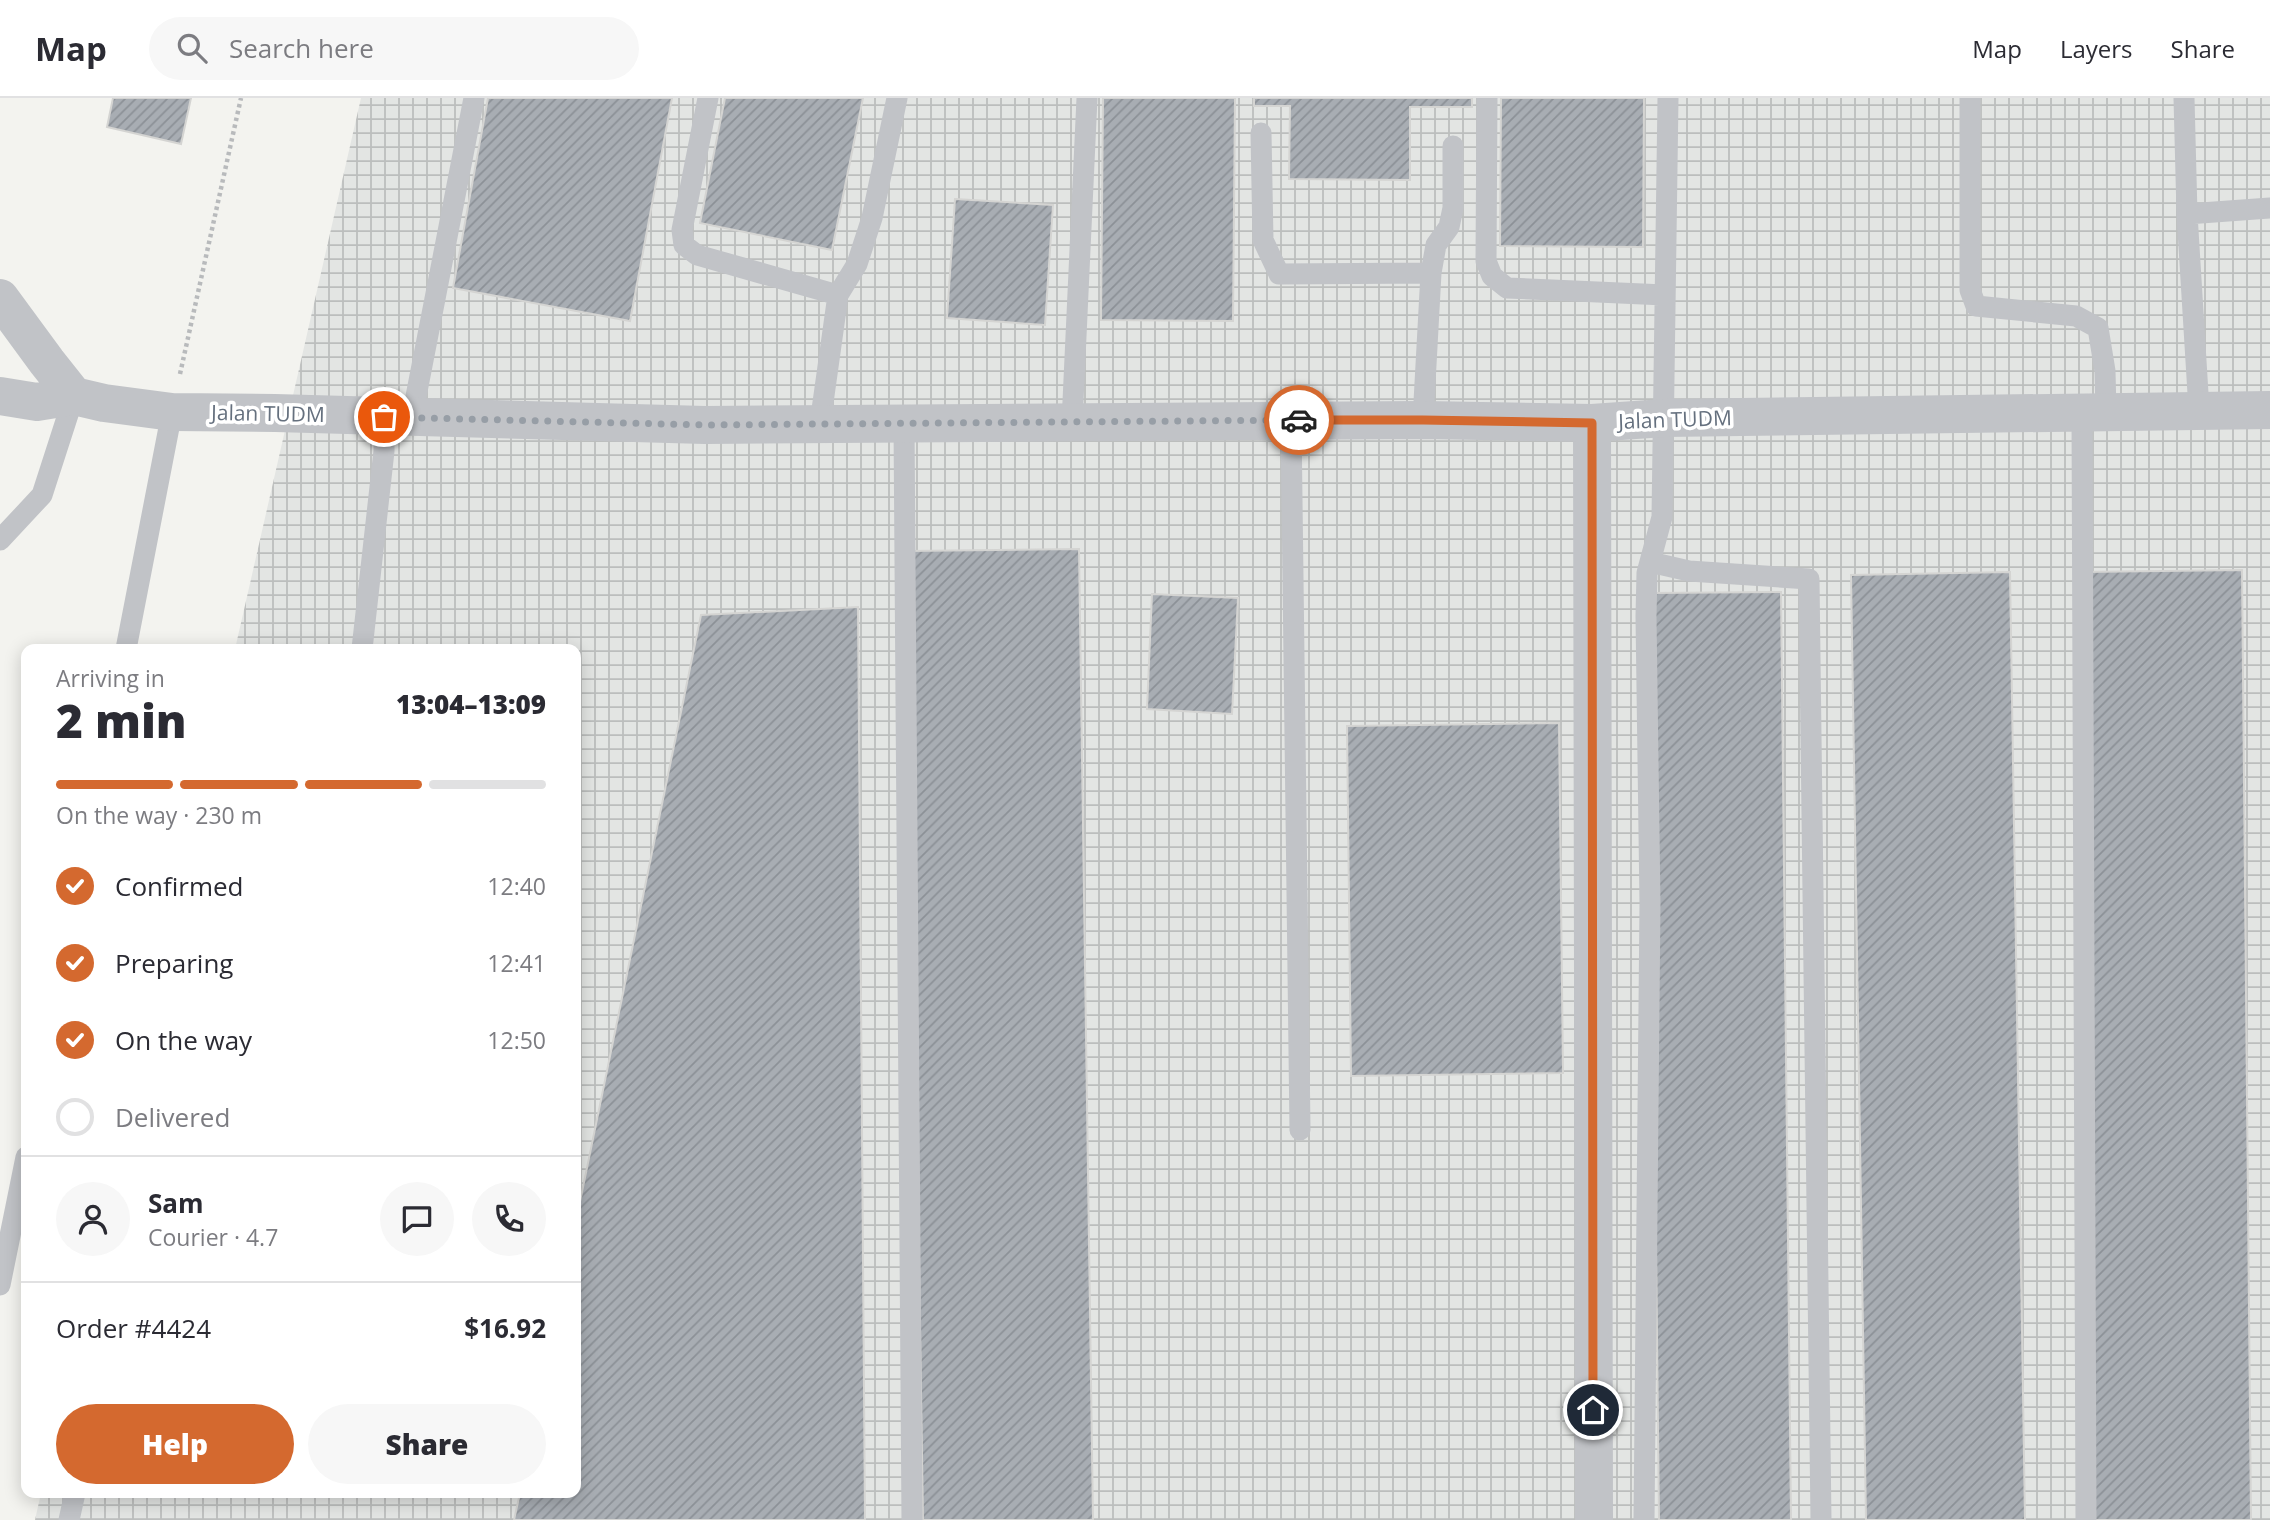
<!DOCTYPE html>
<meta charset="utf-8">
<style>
:root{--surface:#fff;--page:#f7f7f7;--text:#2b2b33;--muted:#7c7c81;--line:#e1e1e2;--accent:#d4692f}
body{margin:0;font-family:"Open Sans",sans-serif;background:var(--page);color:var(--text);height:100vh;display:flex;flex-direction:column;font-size:26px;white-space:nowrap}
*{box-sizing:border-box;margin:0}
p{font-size:23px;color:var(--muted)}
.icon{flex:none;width:38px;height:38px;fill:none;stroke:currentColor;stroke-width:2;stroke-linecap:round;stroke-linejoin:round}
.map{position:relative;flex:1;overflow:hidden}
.details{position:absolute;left:21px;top:546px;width:560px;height:854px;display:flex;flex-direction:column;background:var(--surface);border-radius:14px;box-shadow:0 4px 18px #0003}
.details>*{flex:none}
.pin{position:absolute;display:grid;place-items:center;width:60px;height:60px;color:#fff;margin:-30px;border:4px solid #fff;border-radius:50%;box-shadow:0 2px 7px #0007}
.courier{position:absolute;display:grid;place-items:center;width:70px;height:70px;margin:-35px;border:5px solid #d4692f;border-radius:50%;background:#fff;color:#222;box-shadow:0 2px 9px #0007}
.overview em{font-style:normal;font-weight:800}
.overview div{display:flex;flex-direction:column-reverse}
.overview{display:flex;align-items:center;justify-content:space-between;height:119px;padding:0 35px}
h1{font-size:46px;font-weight:800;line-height:52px}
.bar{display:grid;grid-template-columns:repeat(4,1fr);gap:10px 7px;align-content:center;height:84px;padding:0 35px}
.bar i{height:9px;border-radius:5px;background:var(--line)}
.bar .selected{background:var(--accent)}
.bar p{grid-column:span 4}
.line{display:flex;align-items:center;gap:18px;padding:0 35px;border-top:2px solid var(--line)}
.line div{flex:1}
.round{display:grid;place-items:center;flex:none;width:74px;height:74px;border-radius:37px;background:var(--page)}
ol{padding:0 35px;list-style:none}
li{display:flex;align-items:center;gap:21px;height:77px}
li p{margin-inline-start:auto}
li .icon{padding:7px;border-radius:50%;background:var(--accent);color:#fff;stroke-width:4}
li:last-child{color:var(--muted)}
li i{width:38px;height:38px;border:4px solid var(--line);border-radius:50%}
.action{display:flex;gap:14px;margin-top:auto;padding:14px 35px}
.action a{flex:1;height:80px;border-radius:42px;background:var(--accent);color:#fff;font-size:28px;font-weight:800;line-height:80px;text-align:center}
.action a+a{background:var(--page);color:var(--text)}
header{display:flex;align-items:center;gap:42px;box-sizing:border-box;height:98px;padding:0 35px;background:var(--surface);border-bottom:2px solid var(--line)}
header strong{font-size:33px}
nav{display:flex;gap:38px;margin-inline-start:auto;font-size:24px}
.search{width:490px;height:63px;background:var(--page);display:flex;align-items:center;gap:18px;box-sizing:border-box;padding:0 24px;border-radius:38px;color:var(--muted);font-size:26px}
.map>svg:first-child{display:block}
.industrial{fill:url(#industrial-grid)}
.building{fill:url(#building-hatch);stroke:#d4d4d2;stroke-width:2}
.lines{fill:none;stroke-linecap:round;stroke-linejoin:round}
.path{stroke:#b8babc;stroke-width:4.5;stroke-dasharray:3.5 3.5;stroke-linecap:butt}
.service{stroke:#c1c3c7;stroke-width:21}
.minor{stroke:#c1c3c7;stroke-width:38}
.done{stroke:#979ea6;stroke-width:7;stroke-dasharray:0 12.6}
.route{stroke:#d4692f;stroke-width:9}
.labels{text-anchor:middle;stroke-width:7;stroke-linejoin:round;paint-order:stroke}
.street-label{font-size:21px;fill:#65707e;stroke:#fff}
</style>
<header>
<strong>Map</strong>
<div class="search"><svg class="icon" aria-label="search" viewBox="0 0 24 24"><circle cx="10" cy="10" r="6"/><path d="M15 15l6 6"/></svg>Search here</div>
<nav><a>Map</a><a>Layers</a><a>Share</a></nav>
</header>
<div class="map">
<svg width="2270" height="1422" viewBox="0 0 2270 1422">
<defs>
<pattern id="industrial-grid" width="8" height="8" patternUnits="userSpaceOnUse" patternTransform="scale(1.75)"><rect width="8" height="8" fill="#e3e5e3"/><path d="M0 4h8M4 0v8" fill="none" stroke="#bcbebd"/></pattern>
<pattern id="building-hatch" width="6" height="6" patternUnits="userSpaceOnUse" patternTransform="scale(1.75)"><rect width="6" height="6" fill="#a8adb3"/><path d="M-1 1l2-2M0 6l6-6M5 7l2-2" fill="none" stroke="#8c9197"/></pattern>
</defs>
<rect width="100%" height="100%" fill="#f3f3ef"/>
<path class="industrial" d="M361,0h1909v1422h-2235l6,-27h535v-844h-341z"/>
<path class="building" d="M113,0h78l-10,46 -74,-17z
M488,0h184l-42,223 -177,-33z
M725,0h138l-31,152 -132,-27z
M1103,0h132l-2,223 -132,-1z
M1254,0h218v9h-62v73l-121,-1 1,-73h-36z
M1501,0h143l-1,149 -143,-1z
M955,101l98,6 -8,120 -98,-7z
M1079,451l14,971h-170l-15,-969z
M2242,472l9,950h-159l-9,-948z
M2010,474l15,948h-159l-15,-945z
M1781,494l10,928h-132l-10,-927z
M1152,496l86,4 -6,116 -85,-5z
M858,509l7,913h-351l6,-27h56v-272l125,-606z
M1559,625l4,350 -212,3 -4,-350z"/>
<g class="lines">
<path class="path" d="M180,276l61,-276"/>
<path class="service" d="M708,0l-26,132 2,15 13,10 141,40 19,-31 15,-46 25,-120
M1487,0l-1,163 6,15 15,12 158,7
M1970,0v192l6,16 100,10 22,12 7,43 1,41
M2184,0l3,116 12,196
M1261,35l2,107 16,34 152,-1
M2187,116l83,-6
M2082,315l4,1107
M412,319l62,-319
M1423,322l8,-147 5,-28 13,-18 4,-19v-62
M1291,323l9,709
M1072,325l15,-325
M820,326l18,-129
M904,326l8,1096
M0,442l42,-45 32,-99
M1650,464l39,9 120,8 12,941
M126,551l46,-237
M362,551l22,-198v-34
M0,1187l26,-128
M69,1422l6,-27
M1644,1422l6,-616 -4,-288 1,-43 15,-56 6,-419"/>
<path class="minor" d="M0,200l47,64 27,34
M0,298l37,6 37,-6 30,7 68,9 103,1 430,12 718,-5 169,3 72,-5 606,-8
M1592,325l2,1097"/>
</g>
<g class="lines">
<path class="done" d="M384,319l321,8 594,-5"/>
<path class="route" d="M1299,322h124l169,3 1,987"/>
</g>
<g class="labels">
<g class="street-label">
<text transform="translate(268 316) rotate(1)" y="7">Jalan TUDM</text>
<text transform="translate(1675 322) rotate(-2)" y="7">Jalan TUDM</text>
</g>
</g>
</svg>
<div class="pin" style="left:384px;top:319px;background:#ea580c"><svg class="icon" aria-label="bag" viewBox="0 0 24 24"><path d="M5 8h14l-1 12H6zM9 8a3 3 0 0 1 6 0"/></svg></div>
<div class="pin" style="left:1593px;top:1312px;background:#1f2937"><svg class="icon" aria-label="home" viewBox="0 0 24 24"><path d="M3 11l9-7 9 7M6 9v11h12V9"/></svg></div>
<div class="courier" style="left:1299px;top:322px"><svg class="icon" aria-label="car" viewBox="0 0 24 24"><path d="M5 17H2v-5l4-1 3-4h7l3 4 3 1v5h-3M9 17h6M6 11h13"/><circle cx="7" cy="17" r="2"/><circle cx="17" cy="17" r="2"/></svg></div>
<section class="details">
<div class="overview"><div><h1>2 min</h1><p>Arriving in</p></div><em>13:04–13:09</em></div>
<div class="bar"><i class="selected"></i><i class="selected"></i><i class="selected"></i><i></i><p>On the way · 230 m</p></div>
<ol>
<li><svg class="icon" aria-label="check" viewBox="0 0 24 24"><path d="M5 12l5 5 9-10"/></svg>Confirmed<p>12:40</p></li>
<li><svg class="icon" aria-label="check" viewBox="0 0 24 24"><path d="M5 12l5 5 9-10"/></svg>Preparing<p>12:41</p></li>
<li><svg class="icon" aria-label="check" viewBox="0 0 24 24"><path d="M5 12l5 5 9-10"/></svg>On the way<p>12:50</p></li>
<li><i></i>Delivered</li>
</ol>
<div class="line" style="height:126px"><a class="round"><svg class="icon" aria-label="person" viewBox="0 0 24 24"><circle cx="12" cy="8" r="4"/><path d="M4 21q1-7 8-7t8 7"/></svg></a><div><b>Sam</b><p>Courier · 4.7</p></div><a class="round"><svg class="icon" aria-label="chat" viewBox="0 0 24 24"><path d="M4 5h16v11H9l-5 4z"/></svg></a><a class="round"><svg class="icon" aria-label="phone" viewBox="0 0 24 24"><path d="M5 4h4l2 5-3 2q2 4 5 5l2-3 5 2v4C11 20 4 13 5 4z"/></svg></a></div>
<div class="line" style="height:91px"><div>Order #4424</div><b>$16.92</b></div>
<div class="action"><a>Help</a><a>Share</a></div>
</section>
</div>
